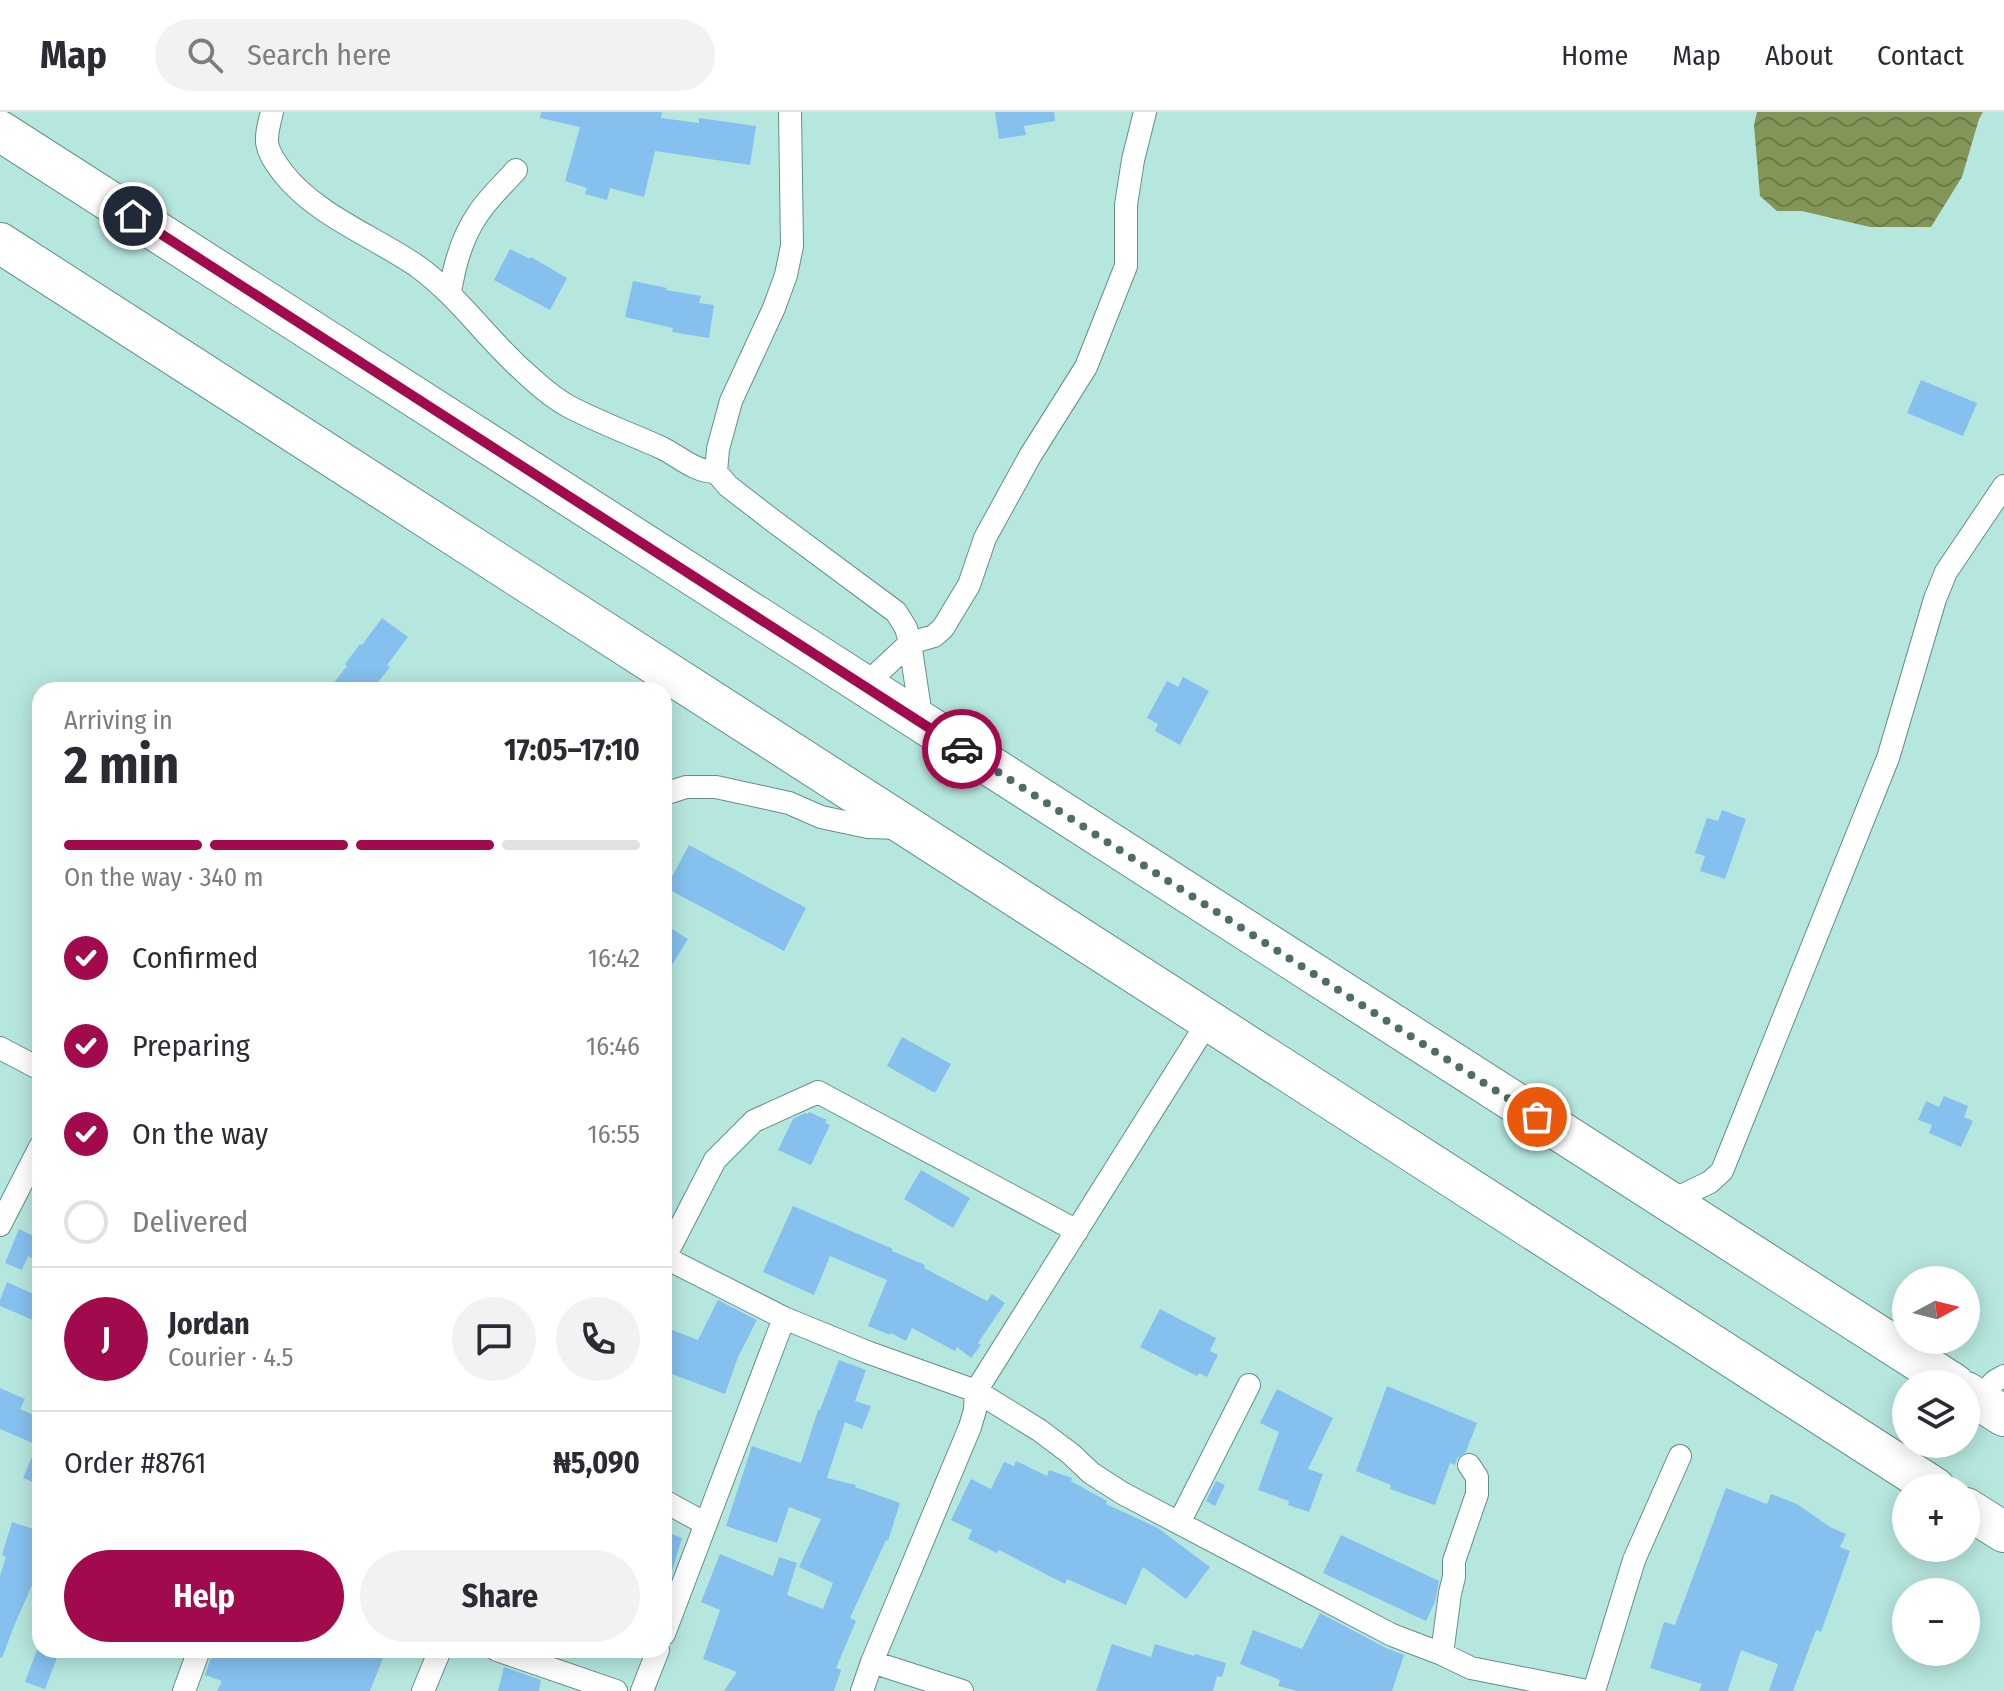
<!DOCTYPE html>
<meta charset="utf-8">
<style>
:root{--surface:#fff;--page:#f2f2f3;--text:#2b2b33;--muted:#7c7c81;--line:#e1e1e2;--accent:#a10a4d}
body{margin:0;font-family:"Fira Sans Condensed",sans-serif;background:var(--page);color:var(--text);height:100vh;display:flex;flex-direction:column;font-size:30px;white-space:nowrap}
*{box-sizing:border-box;margin:0}
p{font-size:26px;color:var(--muted)}
.icon{flex:none;width:44px;height:44px;fill:none;stroke:currentColor;stroke-width:2;stroke-linecap:round;stroke-linejoin:round}
.map{position:relative;flex:1;overflow:hidden}
.sheet{position:absolute;left:32px;top:570px;width:640px;height:976px;display:flex;flex-direction:column;background:var(--surface);border-radius:24px;box-shadow:0 4px 20px #0003}
.sheet>*{flex:none}
.needle{width:52px;rotate:83deg}
.buttons{position:absolute;left:1892px;top:1154px;display:grid;gap:16px}
.buttons a{display:grid;place-items:center;width:88px;height:88px;border-radius:50%;background:var(--surface);box-shadow:0 4px 20px #0003;font-size:40px}
.pin{position:absolute;display:grid;place-items:center;width:68px;height:68px;color:#fff;margin:-34px;border:4px solid #fff;border-radius:50%;box-shadow:0 2px 8px #0007}
.courier{position:absolute;display:grid;place-items:center;width:80px;height:80px;margin:-40px;border:6px solid #a10a4d;border-radius:50%;background:#fff;color:#222;box-shadow:0 2px 10px #0007}
.summary em{font-style:normal;font-weight:700}
.summary div{display:flex;flex-direction:column-reverse}
.summary{display:flex;align-items:center;justify-content:space-between;height:136px;padding:0 32px}
h1{font-size:52px;font-weight:700;line-height:60px}
.bar{display:grid;grid-template-columns:repeat(4,1fr);gap:12px 8px;align-content:center;height:96px;padding:0 32px}
.bar i{height:10px;border-radius:6px;background:var(--line)}
.bar .active{background:var(--accent)}
.bar p{grid-column:span 4}
.line{display:flex;align-items:center;gap:20px;padding:0 32px;border-top:2px solid var(--line)}
.line div{flex:1}
.round{display:grid;place-items:center;flex:none;width:84px;height:84px;border-radius:42px;background:var(--page)}
ol{padding:0 32px;list-style:none}
li{display:flex;align-items:center;gap:24px;height:88px}
li p{margin-inline-start:auto}
li .icon{padding:8px;border-radius:50%;background:var(--accent);color:#fff;stroke-width:4}
li:last-child{color:var(--muted)}
li i{width:44px;height:44px;border:4px solid var(--line);border-radius:50%}
.primary-button{display:flex;gap:16px;margin-top:auto;padding:16px 32px}
.primary-button a{flex:1;height:92px;border-radius:48px;background:var(--accent);color:#fff;font-size:32px;font-weight:700;line-height:92px;text-align:center}
.primary-button a+a{background:var(--page);color:var(--text)}
header{display:flex;align-items:center;gap:48px;box-sizing:border-box;height:112px;padding:0 40px;background:var(--surface);border-bottom:2px solid var(--line)}
header strong{font-size:38px}
nav{display:flex;gap:44px;margin-inline-start:auto;font-size:28px}
.search{width:560px;height:72px;background:var(--page);display:flex;align-items:center;gap:20px;box-sizing:border-box;padding:0 28px;border-radius:44px;color:var(--muted);font-size:30px}
.map>svg:first-child{display:block}
.water{fill:url(#water-waves)}
.building{fill:#85c0ee}
.lines{fill:none;stroke-linecap:round;stroke-linejoin:round}
.minor-casing{stroke:#629089;stroke-width:24}
.motorway-casing{stroke:#629089;stroke-width:42}
.minor{stroke:#fff;stroke-width:22}
.motorway{stroke:#fff;stroke-width:40}
.done{stroke:#4f6d67;stroke-width:8;stroke-dasharray:0 14.4}
.route{stroke:#a10a4d;stroke-width:10}
</style>
<header>
<strong>Map</strong>
<div class="search"><svg class="icon" aria-label="search" viewBox="0 0 24 24"><circle cx="10" cy="10" r="6"/><path d="M15 15l6 6"/></svg>Search here</div>
<nav><a>Home</a><a>Map</a><a>About</a><a>Contact</a></nav>
</header>
<div class="map">
<svg width="2004" height="1579" viewBox="0 0 2004 1579">
<defs>
<pattern id="water-waves" width="16" height="10" patternUnits="userSpaceOnUse" patternTransform="scale(2)"><rect width="16" height="10" fill="#829657"/><path d="M0 5q4-4 8 0t8 0" fill="none" stroke="#697b48"/></pattern>
</defs>
<rect width="100%" height="100%" fill="#b6e7de"/>
<path class="water" d="M1757,0h226l-4,7 -17,58 -31,50h-61l-68,-16h-25l-17,-15 -6,-71z"/>
<path class="building" d="M541,0h121l-1,6 38,5v-5l57,8 -6,39 -95,-14 -11,46 -34,-9 -3,12 -22,-6 2,-6 -22,-7 15,-54 -40,-9z
M995,0h59l1,9 -31,5 2,9 -27,4z
M510,137l20,10 1,-2 36,21 -17,32 -56,-30z
M633,169l34,7 -1,2 35,6 -2,7 15,2 -5,33 -37,-6 1,-4 -48,-11z
M1921,268l56,23 -14,33 -56,-23z
M382,506l26,19 -21,28 3,2 -18,23h-44l19,-24 -2,-2 15,-20 2,1z
M1183,565l26,14 -29,54 -25,-14 3,-7 -11,-6 20,-37 11,6z
M1722,698l24,9 -21,60 -25,-8 5,-15 -10,-3 12,-35 11,3z
M689,733l117,63 -22,43 -118,-63z
M664,812l24,15 -24,39z
M902,925l49,27 -16,29 -48,-27z
M1944,984l24,10 -4,11 9,4 -12,26 -32,-14 3,-8 -14,-5 8,-19 13,6z
M809,1000l18,8 -2,3 5,2 -19,40 -33,-15 15,-31 12,-6 3,1z
M921,1058l49,28 -17,30 -49,-29z
M793,1094l100,43 -1,2 33,14 -1,3 63,33 5,-7 13,9 -27,40 3,2 -10,13 -14,-11 -2,4 -43,-23 -6,13 -15,-8 -1,2 -22,-9 19,-46 -57,-24 -16,39 -51,-23z
M19,1117l21,10 -8,19 -4,-2 -6,14 -17,-7z
M7,1170l33,15v26l-40,-17v-6z
M718,1188l39,20 -19,37 -13,37 -61,-23v-44l34,13z
M1160,1197l56,29 -6,13 8,4 -11,22 -8,-4 -2,3 -57,-29z
M839,1248l27,10 -11,31 16,5 -9,23 -17,-7 -18,56 29,7 -1,2 45,16 -12,38 -2,-1 -36,78 6,3 -20,47 5,2 -7,21h-110l13,-19 -34,-13 17,-49 -19,-8 19,-48 53,22 6,-19 18,6 -10,32 36,14 10,-26 -34,-16 22,-48 -32,-12 -12,36 -51,-17 26,-80 49,17 17,-53h2z
M1387,1274l90,37 -11,29 -9,6 -2,7 -5,-2 -15,42 -45,-16 1,-4 -35,-14z
M0,1276l25,11 -5,10 20,9v67l-17,-7 14,-33 -37,-16z
M1277,1277l56,29 -25,51 15,5 -14,38 -21,-7 1,-4 -31,-11 21,-58 -19,-9z
M1016,1349l31,15 2,-6 23,8 -1,3 36,20 -1,3 52,24 52,39 -24,32 -43,-32 -17,38 -59,-26 -2,5 -66,-34 -2,3 -29,-14 4,-9 -21,-10 20,-41 20,10 13,-27 10,4z
M1216,1369l9,4 -10,21 -9,-5z
M1726,1376l41,16 4,-10 26,10 33,23 16,7 -6,13 10,4 -29,81 -5,-2 -23,61h-24l9,-27 -37,-14 -13,41h-29l3,-7 -52,-16 14,-46 11,3z
M12,1410l28,9v36l-26,59 -12,32 -2,-1v-81l6,-19 -4,-2z
M664,1419l18,7 -14,46h-4z
M1341,1423l98,46 -4,21 -9,19 -103,-48z
M1320,1501l66,35 18,7 -12,36h-95l-19,-5 2,-6 -40,-16 13,-34 49,19z
M1112,1532l39,13 4,-13 39,12 1,-2 31,9 -4,14 -5,-1 -4,15h-117z
M37,1538h23l-15,39 -20,-7z
M227,1538h159l-16,41h-153l5,-10 -17,-6 8,-23 13,5z
M504,1555l37,13 -2,11h-41z"/>
<g class="lines">
<defs>
<path id="minor" d="M272,0c-8,30 -8,36 11,61 33,42 90,63 134,93 40,29 67,69 103,102 14,13 31,29 48,38 30,16 63,28 94,42 18,9 33,24 54,24
M790,0l2,134 -6,29 -12,33 -43,93 -13,48 -2,23 12,14 44,34 124,92 10,16 4,15 12,80
M450,181c4,-27 12,-56 28,-79 10,-16 26,-30 38,-44
M864,574l46,-43 24,-7 9,-8 26,-43 16,-47 45,-82 56,-89 40,-101v-61l7,-45 12,-48
M664,682l22,-7h30l73,16 32,14 47,10 32,1
M0,936l40,21
M1669,1090l41,-20 12,-11 166,-413 47,-159 11,-27 58,-86
M0,1113l40,-78
M664,1145l120,61 83,34 109,39 63,39 32,24 20,19 31,20 270,142 50,19 29,14 116,23
M665,1145l50,-97 39,-39 64,-29 259,139
M1978,1287l17,-18 9,-5
M664,1389l42,23
M1179,1411l70,-138
M664,1522l120,-316
M497,1538l119,41
M1442,1542l8,-61 4,-16v-16l23,-67v-17l-8,-12
M872,1550l90,29
M184,1579l15,-41
M423,1579l17,-41
M642,1579l16,-41
M862,1579l10,-29 98,-235 5,-17 1,-19 233,-371
M1594,1579l40,-131 46,-104"/>
<path id="motorway" d="M0,19l1954,1253
M0,131l1935,1245
M1966,1280l38,24
M1966,1396l38,24"/>
</defs>
<use href="#minor" class="minor-casing"/>
<use href="#motorway" class="motorway-casing"/>
<use href="#minor" class="minor"/>
<use href="#motorway" class="motorway"/>
</g>
<g class="lines">
<path class="done" d="M962,637l575,368"/>
<path class="route" d="M133,104l829,533"/>
</g>
</svg>
<div class="buttons">
<a><svg class="needle" viewBox="-14 -14 28 28"><path d="M0-13l5 13h-10z" fill="#e53935"/><path d="M0 13l5-13h-10z" fill="#7c7c81"/></svg></a>
<a><svg class="icon" aria-label="layers" viewBox="0 0 24 24"><path d="M12 4l9 5-9 5-9-5zM3 14l9 5 9-5"/></svg></a>
<a>+</a>
<a>−</a>
</div>
<div class="pin" style="left:1537px;top:1005px;background:#ea580c"><svg class="icon" aria-label="bag" viewBox="0 0 24 24"><path d="M5 8h14l-1 12H6zM9 8a3 3 0 0 1 6 0"/></svg></div>
<div class="pin" style="left:133px;top:104px;background:#1f2937"><svg class="icon" aria-label="home" viewBox="0 0 24 24"><path d="M3 11l9-7 9 7M6 9v11h12V9"/></svg></div>
<div class="courier" style="left:962px;top:637px"><svg class="icon" aria-label="car" viewBox="0 0 24 24"><path d="M5 17H2v-5l4-1 3-4h7l3 4 3 1v5h-3M9 17h6M6 11h13"/><circle cx="7" cy="17" r="2"/><circle cx="17" cy="17" r="2"/></svg></div>
<section class="sheet">
<div class="summary"><div><h1>2 min</h1><p>Arriving in</p></div><em>17:05–17:10</em></div>
<div class="bar"><i class="active"></i><i class="active"></i><i class="active"></i><i></i><p>On the way · 340 m</p></div>
<ol>
<li><svg class="icon" aria-label="check" viewBox="0 0 24 24"><path d="M5 12l5 5 9-10"/></svg>Confirmed<p>16:42</p></li>
<li><svg class="icon" aria-label="check" viewBox="0 0 24 24"><path d="M5 12l5 5 9-10"/></svg>Preparing<p>16:46</p></li>
<li><svg class="icon" aria-label="check" viewBox="0 0 24 24"><path d="M5 12l5 5 9-10"/></svg>On the way<p>16:55</p></li>
<li><i></i>Delivered</li>
</ol>
<div class="line" style="height:144px"><b class="round" style="background:var(--accent);color:#fff">J</b><div><b>Jordan</b><p>Courier · 4.5</p></div><a class="round"><svg class="icon" aria-label="chat" viewBox="0 0 24 24"><path d="M4 5h16v11H9l-5 4z"/></svg></a><a class="round"><svg class="icon" aria-label="phone" viewBox="0 0 24 24"><path d="M5 4h4l2 5-3 2q2 4 5 5l2-3 5 2v4C11 20 4 13 5 4z"/></svg></a></div>
<div class="line" style="height:104px"><div>Order #8761</div><b>₦5,090</b></div>
<div class="primary-button"><a>Help</a><a>Share</a></div>
</section>
</div>
